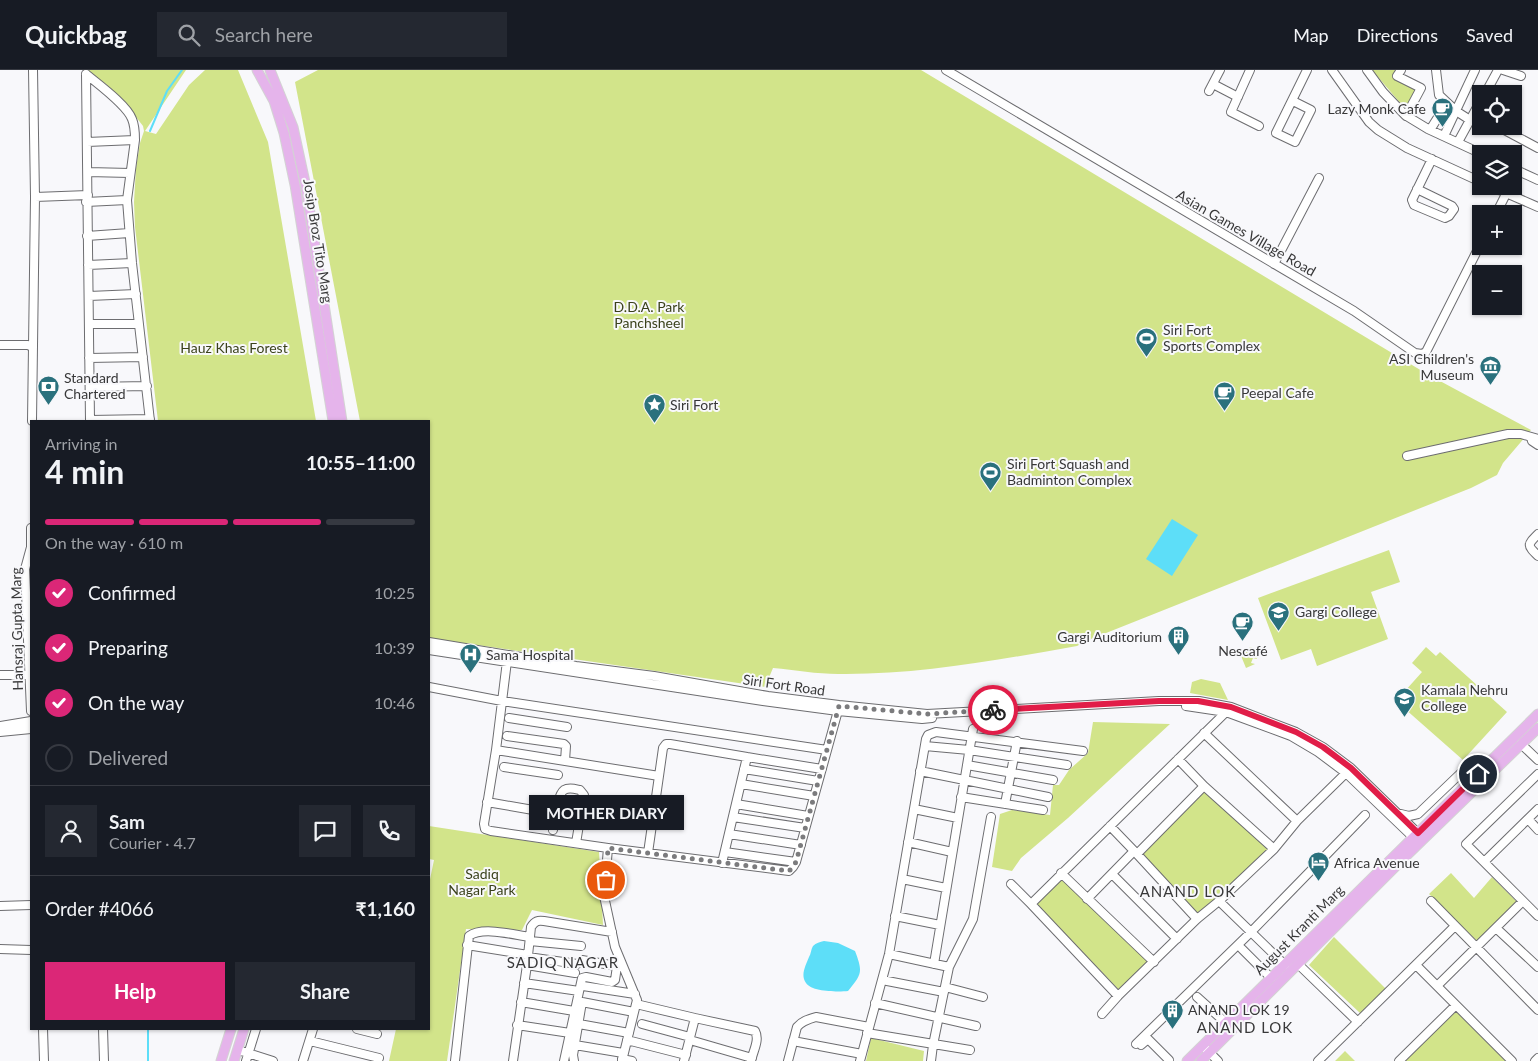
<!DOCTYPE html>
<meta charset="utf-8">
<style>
:root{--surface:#171b24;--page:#242831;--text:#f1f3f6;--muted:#9ea1a6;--line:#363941;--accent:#db2777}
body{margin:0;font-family:Lato,sans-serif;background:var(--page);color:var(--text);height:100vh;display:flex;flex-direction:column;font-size:19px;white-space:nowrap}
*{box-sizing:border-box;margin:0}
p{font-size:16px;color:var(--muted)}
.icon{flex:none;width:28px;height:28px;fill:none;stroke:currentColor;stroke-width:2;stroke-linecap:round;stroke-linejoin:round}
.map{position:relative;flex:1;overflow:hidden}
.sheet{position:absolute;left:30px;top:350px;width:400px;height:610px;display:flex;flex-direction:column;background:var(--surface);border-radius:0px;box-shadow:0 1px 4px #0004}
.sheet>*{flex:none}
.tools{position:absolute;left:1472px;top:15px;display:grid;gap:10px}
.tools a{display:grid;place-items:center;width:50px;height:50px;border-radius:0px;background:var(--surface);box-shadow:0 1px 4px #0004;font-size:25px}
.pin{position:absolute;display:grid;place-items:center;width:42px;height:42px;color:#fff;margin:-21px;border:2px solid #fff;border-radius:50%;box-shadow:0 1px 5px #0007}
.courier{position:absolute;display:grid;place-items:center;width:50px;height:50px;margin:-25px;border:4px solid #e11d48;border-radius:50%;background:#fff;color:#222;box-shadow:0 1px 6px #0007}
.bubble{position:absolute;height:35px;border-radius:0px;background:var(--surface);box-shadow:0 1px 4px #0004;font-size:16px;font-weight:700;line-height:35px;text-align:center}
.summary em{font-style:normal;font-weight:700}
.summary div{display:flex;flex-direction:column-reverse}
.summary{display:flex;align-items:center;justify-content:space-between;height:85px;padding:0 15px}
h1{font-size:32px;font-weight:700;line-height:38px}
.bar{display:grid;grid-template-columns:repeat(4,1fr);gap:8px 5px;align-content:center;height:60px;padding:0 15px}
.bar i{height:6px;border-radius:4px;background:var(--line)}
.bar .active{background:var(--accent)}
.bar p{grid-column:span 4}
.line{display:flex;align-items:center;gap:12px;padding:0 15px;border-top:1px solid var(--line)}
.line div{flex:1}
.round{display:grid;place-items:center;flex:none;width:52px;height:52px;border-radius:0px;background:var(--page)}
ol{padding:0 15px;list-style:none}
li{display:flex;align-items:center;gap:15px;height:55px}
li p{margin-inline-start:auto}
li .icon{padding:5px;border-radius:50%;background:var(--accent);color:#fff;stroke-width:4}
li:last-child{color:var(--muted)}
li i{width:28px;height:28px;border:2px solid var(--line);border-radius:50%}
.button{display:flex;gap:10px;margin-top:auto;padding:10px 15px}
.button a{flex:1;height:58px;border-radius:0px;background:var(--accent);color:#fff;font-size:20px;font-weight:700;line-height:58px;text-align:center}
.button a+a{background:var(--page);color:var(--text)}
header{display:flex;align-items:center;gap:30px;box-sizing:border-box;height:70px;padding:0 25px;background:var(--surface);border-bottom:1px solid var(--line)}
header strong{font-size:24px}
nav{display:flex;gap:28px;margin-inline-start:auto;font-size:18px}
.search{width:350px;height:45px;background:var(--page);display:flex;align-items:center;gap:12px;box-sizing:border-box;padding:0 18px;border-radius:0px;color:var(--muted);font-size:19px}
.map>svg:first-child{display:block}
.green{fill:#d2e48a}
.water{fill:#5ddef8}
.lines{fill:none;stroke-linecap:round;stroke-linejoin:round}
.stream{stroke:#5ddef8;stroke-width:2}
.minor-casing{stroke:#6d6d70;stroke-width:10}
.major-casing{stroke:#d3d3d3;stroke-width:11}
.minor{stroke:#fff;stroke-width:8}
.major{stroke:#e5b4eb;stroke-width:9}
.done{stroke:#7b7b7d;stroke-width:5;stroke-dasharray:0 9}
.route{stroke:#e11d48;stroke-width:6}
.labels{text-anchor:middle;stroke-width:4;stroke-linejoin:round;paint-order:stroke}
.poi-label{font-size:14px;fill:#383839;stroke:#f8f8fb;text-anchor:start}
.street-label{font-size:14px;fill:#383839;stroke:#f8f8fb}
.park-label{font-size:14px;fill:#3a411b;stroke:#f8f8fb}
.neighbourhood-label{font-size:15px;letter-spacing:1px;fill:#383839;stroke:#f8f8fb}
</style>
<header>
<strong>Quickbag</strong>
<div class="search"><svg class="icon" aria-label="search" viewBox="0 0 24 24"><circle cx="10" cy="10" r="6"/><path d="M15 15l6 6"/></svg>Search here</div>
<nav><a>Map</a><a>Directions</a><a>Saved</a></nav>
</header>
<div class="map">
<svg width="1538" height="991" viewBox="0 0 1538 991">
<rect width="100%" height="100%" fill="#f8f8fb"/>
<path class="green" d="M84,0h102l-41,61 11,3 33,-49 16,-15h33l30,72 48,279h-158l-23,-194 -1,-25 2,-34 4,-25 4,-12 -1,-5 -14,-18 -23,-24z
M318,0h603l506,304 104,56 -28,33 -6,12 -26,13 -385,153 -9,5c-79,14 -158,29 -239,28 -21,0 -43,-4 -65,-6l-8,19 -336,-49v-217h-69l-65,-339z
M1372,0h26l-4,6 25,13 -12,22z
M1389,480l11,32 -29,10 17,47 -71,27 -6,-17 -30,11 -23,-62z
M1252,577l5,12 -4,-1 -2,5 4,1 -9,4 -7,-17z
M1426,577l10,9 4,-4 67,60 -44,48 -67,-59 26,-29 -10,-9z
M1201,609l19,4 8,17 -38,-7 2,-11z
M1093,652l77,2 -102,94 -47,40 -9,13 -20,-4 8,-53 12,-4 38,5 3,-30h6l10,-15 19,-17z
M1204,720l17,17 49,42 -31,30 -42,35 -56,-60z
M429,756l170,26 4,73 -71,-15 -10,20 -56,-1 -19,132h-58l7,-32h33v-145l5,-24 -5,-1z
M1451,803l23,25 18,-21 26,26 -39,40 -50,-49z
M1061,806l89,87 -27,31 -47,-49 -44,-39z
M1334,867l52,52 -25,25 -52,-49z
M1456,940l51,51h-102z
M871,968l53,13 -1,10h-57z
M1345,981l10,10h-20z"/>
<path class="water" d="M1172,449l26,16 -26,41 -26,-17z
M824,871l14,2 17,8c8,21 7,23 -7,40 -10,1 -36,1 -42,-8 -6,-8 0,-18 3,-26 2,-3 2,-8 4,-11 3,-3 7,-4 11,-5z"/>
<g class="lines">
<path class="stream" d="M150,61l17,-40 15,-21
M148,959v32"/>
<defs>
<path id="minor" d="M946,0l408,241 61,42 7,1 4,-2 55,-109
M1250,0l-19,42 28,14
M1332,0l37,52 9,8 29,18 74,34
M1367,0l16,22 22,23 23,14 54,25
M1401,0l-4,6 24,12 -15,28
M1436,0l3,25 17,16 14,9
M1503,0l18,6
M86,4c12,10 41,31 46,45 3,7 3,14 3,21l-8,60 5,63 18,158
M86,4l4,347
M1213,14l25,13
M1209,21l11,-21
M1485,24l13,-24
M1293,31l18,9 -16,32 -19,-9 31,-63
M1497,56l41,22
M1430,60l17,-27
M1444,66l31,-66
M87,72l48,-2
M1458,72l23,-42
M1514,99l24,11
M88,102l42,1
M1490,116l48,21
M1417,119l35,17 2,3 -5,7 -4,2 -31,-13 -2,-5 20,-41
M35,127l53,-2
M86,132l41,-2
M1496,144l10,-20
M87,166l42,-3
M1274,194l45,-86
M88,195l44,-2
M89,226l47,-2
M89,254h50
M0,275h28l4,2
M89,288l54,-1
M90,317l57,-1
M90,350l60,-1
M32,351l3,-224 -2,-127
M1531,368l1,3 6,4
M1407,386l101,-22h13l17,5
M31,458v19
M1538,464c-11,11 -11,11 0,22
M31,477l-6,22 6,142
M429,572l147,24 78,10 114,20 71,9 88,9 232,-13h40l32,6 65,25 27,15 28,21 71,69
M429,580l334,51 75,10 84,8 10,-1
M507,591l-11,89 -12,74 1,5 6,2 117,17 181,23 4,-4 3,-5 43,-155
M0,605h30
M429,617l73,14 325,49
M1186,636l40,6 65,24 27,16 28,21 70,67
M509,648l58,9
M0,656l31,-5
M0,662l31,-3
M1204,663l93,88
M507,666l57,8 2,2 -1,15
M1521,674l17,16
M925,676l44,4 98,15
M496,680l163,26
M747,687l75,12
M1178,689l26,27
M967,695l86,15
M504,697l54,8
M744,699l74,12
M920,701l128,26
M1538,704l-72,70 72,72
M741,714l73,12
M961,727l82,13
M487,732l69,12
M736,734l72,12
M1005,734l12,-63
M914,739l44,9
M1401,744l8,2 9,-2 45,-43 25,-7
M733,747l72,11
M1528,749l10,11
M1110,756l27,28
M553,760c2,-9 4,-35 11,-40 5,-3 11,-1 16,0l4,5 -8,48
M729,764l72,11
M908,772l44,10
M608,778l-4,48 11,51 22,53 -15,61
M725,782l71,10
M648,783l15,-105 3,-4h4l77,13 -25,106
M1484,792l54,-53
M1061,803l93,89
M1112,804l65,65
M902,809l44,9
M1011,814l20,20
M1087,829l47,-48
M1219,831l66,64
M1431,831l107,109
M0,836l31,-1
M895,846l45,9
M1197,849l-60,-65 67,-68 70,63
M1496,858l42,39
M530,871l51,5
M467,875l61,10
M0,879l31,1
M1242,879l29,29
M889,884l60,13 24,-48 18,-102
M528,887l49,7
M582,890l40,7
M934,894l39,-235
M1298,894l60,58
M527,895l48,8
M1416,895l96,96
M882,910l62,12
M524,913l55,8
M1437,916l86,-85
M581,917l2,-1 52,8
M945,917l38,10
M1118,926l-87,-92 195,-192
M1197,927l29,26
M521,932l53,9
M875,933l101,23
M636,934l59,14 60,13c5,9 -2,20 -4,30
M1102,944l16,-18 79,-77 22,-18 55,-52 23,-28 49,-48
M579,954l50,9
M642,954l48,13
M517,955l53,8
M43,959l1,32
M103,959l1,32
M357,959l20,5
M867,963l103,17
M627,970l59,15
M690,970l62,18
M310,971l69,17
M793,971l69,13
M1136,974l115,-112 114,-117
M575,975l48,8
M1141,975l7,-6 21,21 -1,1
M1203,976l15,15
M238,980l35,11
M622,989l10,2
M246,991l10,-32
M303,991l10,-32
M455,991l14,-125c14,-10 45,-1 61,1
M513,991l14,-96 4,-38c4,-6 7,-7 13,-6l68,11
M564,991l18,-83 4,-1 26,5 3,-2 2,-14
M574,991l-1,-6 9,-53 52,10
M684,991l11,-43
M788,991l9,-34c5,-6 12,-8 19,-10l53,10
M860,991l29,-107 37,-215 2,-4 8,-3 147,19
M931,991l2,-16 16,-78
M1318,991l137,-135
M1399,991l57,-56
M1535,991l3,-3"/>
<path id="major" d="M257,0l17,31 10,32 11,52 38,236
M270,0l23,57 13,60 36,234
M221,991l10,-32
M234,991l10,-32
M1187,991l351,-347
M1201,991l207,-207 130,-126"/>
</defs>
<use href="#minor" class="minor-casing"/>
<use href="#major" class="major-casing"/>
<use href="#minor" class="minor"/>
<use href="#major" class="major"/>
</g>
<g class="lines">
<path class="done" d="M606,810l2,-32 181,23 4,-4 3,-5 43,-156 88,8 66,-4"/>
<path class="route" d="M993,640l166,-9h39l33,6 65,25 27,15 28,21 67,65 60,-59"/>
</g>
<defs>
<symbol id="cafe-pin" viewBox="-11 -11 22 30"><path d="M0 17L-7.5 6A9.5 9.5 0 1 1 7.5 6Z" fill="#2a717d" stroke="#f8f8fb"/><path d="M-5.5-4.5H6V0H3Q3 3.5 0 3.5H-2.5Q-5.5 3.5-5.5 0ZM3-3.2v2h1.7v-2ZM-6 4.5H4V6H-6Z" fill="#fff"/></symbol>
<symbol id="stadium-pin" viewBox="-11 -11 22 30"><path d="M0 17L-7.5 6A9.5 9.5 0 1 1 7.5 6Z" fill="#2a717d" stroke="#f8f8fb"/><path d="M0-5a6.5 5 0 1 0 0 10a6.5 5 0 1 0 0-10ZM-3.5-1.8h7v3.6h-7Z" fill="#fff"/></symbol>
<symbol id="museum-pin" viewBox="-11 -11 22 30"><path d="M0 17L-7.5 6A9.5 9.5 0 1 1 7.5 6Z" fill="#2a717d" stroke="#f8f8fb"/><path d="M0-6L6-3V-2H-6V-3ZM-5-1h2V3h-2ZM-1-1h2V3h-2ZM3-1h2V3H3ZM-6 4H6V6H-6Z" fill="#fff"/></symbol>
<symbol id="bank-pin" viewBox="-11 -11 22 30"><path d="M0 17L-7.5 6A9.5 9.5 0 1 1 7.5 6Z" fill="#2a717d" stroke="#f8f8fb"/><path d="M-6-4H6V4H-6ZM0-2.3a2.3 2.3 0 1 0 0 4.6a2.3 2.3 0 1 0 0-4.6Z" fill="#fff"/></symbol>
<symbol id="sight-pin" viewBox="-11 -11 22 30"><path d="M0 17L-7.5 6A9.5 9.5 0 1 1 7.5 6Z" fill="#2a717d" stroke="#f8f8fb"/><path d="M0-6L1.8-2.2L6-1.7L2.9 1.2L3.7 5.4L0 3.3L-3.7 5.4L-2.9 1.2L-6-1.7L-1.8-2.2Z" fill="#fff"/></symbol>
<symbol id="university-pin" viewBox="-11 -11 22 30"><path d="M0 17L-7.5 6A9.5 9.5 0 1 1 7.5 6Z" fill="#2a717d" stroke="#f8f8fb"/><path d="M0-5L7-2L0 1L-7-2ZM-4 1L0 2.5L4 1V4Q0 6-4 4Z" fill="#fff"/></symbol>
<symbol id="building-pin" viewBox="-11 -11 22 30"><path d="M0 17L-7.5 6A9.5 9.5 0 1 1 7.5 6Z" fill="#2a717d" stroke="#f8f8fb"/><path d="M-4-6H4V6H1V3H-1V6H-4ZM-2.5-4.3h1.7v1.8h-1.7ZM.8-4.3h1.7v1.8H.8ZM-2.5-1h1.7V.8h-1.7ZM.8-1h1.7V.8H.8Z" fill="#fff"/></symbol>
<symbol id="hospital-pin" viewBox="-11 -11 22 30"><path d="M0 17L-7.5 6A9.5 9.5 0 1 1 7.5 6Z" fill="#2a717d" stroke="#f8f8fb"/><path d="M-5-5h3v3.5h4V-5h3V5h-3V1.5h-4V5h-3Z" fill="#fff"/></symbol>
<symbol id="hotel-pin" viewBox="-11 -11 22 30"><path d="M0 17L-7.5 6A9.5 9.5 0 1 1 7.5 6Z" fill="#2a717d" stroke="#f8f8fb"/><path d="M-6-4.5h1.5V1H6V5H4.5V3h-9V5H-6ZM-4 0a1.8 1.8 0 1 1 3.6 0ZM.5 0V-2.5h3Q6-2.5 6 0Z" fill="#fff"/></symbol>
</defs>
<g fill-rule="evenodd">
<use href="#cafe-pin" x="1430" y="26" width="25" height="34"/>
<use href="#stadium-pin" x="1134" y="256" width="25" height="34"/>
<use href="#museum-pin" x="1478" y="284" width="25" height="34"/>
<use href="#bank-pin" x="36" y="304" width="25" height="34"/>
<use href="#cafe-pin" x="1212" y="310" width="25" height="34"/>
<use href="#sight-pin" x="642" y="322" width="25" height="34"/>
<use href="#stadium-pin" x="978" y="390" width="25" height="34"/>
<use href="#university-pin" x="1266" y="530" width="25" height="34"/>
<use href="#cafe-pin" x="1230" y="540" width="25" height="34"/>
<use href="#building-pin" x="1166" y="554" width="25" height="34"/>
<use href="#hospital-pin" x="458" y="572" width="25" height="34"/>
<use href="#university-pin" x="1392" y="616" width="25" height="34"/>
<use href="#hotel-pin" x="1306" y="780" width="25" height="34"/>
<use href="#building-pin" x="1160" y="928" width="25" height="34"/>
</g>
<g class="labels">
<g class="poi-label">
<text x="1426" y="44" text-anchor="end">Lazy Monk Cafe</text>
<text x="1163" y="265">Siri Fort<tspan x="1163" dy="16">Sports Complex</tspan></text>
<text x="1474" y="294" text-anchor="end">ASI Children's<tspan x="1474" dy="16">Museum</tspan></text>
<text x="64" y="313">Standard<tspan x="64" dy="16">Chartered</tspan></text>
<text x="1241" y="328">Peepal Cafe</text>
<text x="670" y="340">Siri Fort</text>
<text x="1007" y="399">Siri Fort Squash and<tspan x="1007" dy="16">Badminton Complex</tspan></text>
<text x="1295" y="547">Gargi College</text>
<text x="1162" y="572" text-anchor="end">Gargi Auditorium</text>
<text x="1243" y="586" text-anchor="middle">Nescafé</text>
<text x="486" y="590">Sama Hospital</text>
<text x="1421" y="625">Kamala Nehru<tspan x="1421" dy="16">College</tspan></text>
<text x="1334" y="798">Africa Avenue</text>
<text x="1188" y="945">ANAND LOK 19</text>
</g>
<g class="street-label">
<text transform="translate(1246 163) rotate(30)" y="5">Asian Games Village Road</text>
<text transform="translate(318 171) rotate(81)" y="5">Josip Broz Tito Marg</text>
<text transform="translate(17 559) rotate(-91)" y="5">Hansraj Gupta Marg</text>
<text transform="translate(784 615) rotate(8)" y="5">Siri Fort Road</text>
<text transform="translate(1299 860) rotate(-45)" y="5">August Kranti Marg</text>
</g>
<g class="park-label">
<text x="649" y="242">D.D.A. Park<tspan x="649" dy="16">Panchsheel</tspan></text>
<text x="234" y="283">Hauz Khas Forest</text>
<text x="482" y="809">Sadiq<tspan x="482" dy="16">Nagar Park</tspan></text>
</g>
<g class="neighbourhood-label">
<text x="1188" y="827">ANAND LOK</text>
<text x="563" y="898">SADIQ NAGAR</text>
<text x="1245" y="963">ANAND LOK</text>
</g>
</g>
</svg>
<div class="tools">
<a><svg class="icon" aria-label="locate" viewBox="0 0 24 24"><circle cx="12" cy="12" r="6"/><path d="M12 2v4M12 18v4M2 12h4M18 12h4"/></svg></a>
<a><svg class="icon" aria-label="layers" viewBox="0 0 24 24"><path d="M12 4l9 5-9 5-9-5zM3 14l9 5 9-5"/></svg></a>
<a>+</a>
<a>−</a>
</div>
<div class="pin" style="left:606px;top:810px;background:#ea580c"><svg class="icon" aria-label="bag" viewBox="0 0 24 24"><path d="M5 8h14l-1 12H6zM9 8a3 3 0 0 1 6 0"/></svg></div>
<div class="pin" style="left:1478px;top:704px;background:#1f2937"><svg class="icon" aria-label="home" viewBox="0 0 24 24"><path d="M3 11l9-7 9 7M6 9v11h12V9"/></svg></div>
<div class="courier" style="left:993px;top:640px"><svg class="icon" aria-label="bike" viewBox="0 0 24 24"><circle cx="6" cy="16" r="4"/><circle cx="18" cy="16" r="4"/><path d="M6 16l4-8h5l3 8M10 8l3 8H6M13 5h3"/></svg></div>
<div class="bubble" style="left:529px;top:725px;width:155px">MOTHER DIARY</div>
<section class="sheet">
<div class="summary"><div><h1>4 min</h1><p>Arriving in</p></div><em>10:55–11:00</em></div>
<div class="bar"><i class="active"></i><i class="active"></i><i class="active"></i><i></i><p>On the way · 610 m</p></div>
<ol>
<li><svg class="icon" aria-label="check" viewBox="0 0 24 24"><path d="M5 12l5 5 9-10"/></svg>Confirmed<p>10:25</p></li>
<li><svg class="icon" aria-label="check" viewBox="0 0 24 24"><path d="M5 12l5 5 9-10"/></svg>Preparing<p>10:39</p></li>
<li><svg class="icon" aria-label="check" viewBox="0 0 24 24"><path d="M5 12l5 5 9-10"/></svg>On the way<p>10:46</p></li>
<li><i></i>Delivered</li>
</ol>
<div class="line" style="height:90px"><a class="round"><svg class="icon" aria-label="person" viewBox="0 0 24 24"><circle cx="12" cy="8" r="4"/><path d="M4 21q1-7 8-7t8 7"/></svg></a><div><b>Sam</b><p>Courier · 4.7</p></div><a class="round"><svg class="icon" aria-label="chat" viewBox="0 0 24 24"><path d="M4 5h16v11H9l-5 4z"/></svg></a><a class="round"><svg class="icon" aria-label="phone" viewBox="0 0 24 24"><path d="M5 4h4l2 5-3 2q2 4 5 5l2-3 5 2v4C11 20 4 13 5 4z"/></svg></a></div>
<div class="line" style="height:65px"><div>Order #4066</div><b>₹1,160</b></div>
<div class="button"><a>Help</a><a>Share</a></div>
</section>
</div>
